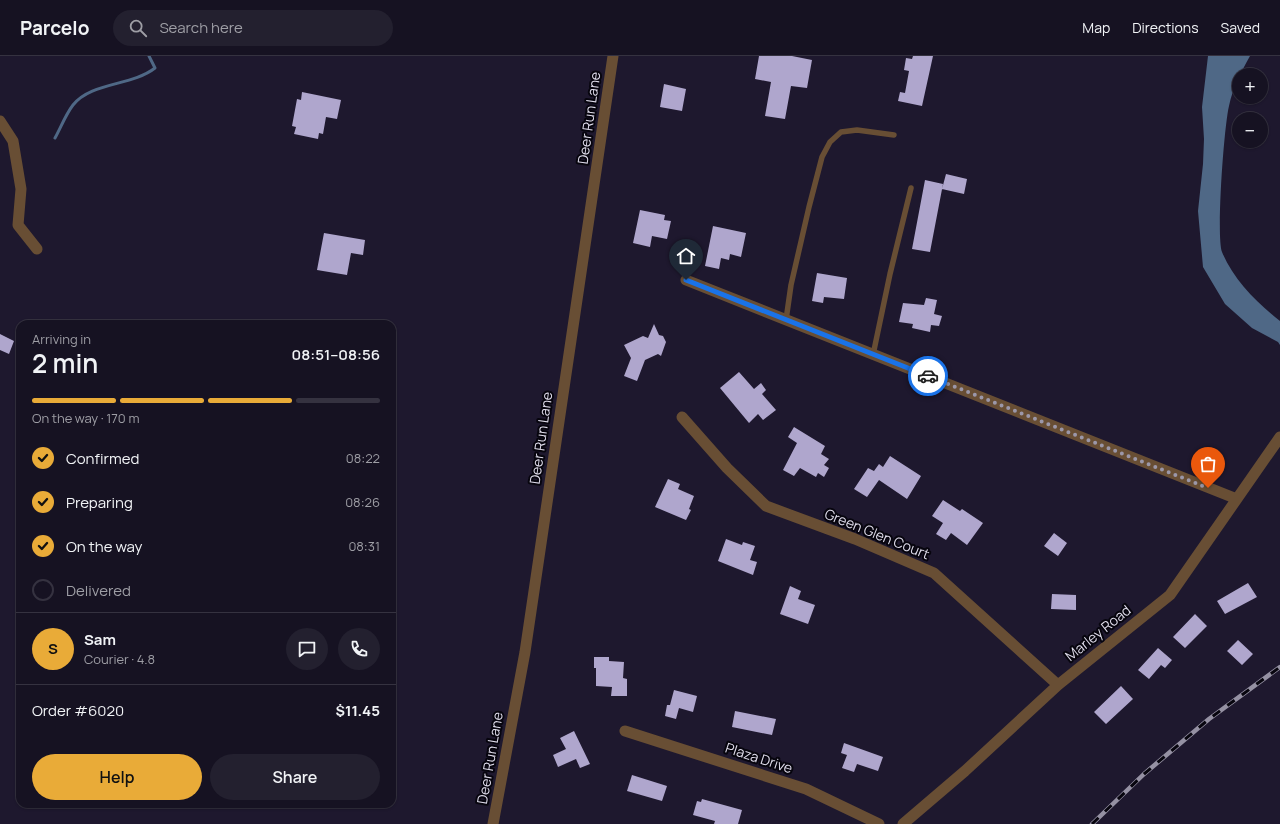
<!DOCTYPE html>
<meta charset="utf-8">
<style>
:root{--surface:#161222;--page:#23202f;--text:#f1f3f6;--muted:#9e9ea5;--line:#353240;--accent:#e9ab38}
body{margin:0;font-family:Manrope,sans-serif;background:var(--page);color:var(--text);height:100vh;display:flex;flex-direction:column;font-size:15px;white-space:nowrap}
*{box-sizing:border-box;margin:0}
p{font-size:13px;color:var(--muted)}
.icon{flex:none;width:22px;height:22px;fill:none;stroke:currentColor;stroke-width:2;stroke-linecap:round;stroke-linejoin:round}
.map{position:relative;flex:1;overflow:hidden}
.drawer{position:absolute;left:16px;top:264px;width:380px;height:488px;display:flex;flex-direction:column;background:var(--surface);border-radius:12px;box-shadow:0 1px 3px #0004,0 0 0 1px var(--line)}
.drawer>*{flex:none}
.fabs{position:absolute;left:1232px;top:12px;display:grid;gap:8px}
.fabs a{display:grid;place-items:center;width:36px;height:36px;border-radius:50%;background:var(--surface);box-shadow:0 1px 3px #0004,0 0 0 1px var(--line);font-size:20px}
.pin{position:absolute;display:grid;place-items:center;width:34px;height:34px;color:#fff;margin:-41px -17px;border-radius:50% 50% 50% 0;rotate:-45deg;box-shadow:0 0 4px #0007}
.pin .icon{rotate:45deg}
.courier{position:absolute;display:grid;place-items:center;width:40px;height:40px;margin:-20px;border:3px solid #1a73e8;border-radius:50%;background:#fff;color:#222;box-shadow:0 1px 5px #0007}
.head em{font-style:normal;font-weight:600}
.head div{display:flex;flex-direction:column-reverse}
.head{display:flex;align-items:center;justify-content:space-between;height:68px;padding:0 16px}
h1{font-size:26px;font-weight:600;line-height:30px}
.bar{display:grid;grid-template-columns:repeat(4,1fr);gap:6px 4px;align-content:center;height:48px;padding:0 16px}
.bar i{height:5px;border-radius:3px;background:var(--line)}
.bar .current{background:var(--accent)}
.bar p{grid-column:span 4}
.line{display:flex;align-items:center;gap:10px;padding:0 16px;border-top:1px solid var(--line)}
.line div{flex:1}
.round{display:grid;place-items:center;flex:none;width:42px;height:42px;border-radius:21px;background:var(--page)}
ol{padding:0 16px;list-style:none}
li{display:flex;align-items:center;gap:12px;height:44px}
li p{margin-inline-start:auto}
li .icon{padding:4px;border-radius:50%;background:var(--accent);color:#111;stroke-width:4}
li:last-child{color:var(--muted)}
li i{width:22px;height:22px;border:2px solid var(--line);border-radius:50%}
.cta{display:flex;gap:8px;margin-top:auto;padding:8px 16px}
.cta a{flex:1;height:46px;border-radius:24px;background:var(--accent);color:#111;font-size:16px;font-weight:600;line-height:46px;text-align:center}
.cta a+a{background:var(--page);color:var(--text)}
header{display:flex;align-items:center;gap:24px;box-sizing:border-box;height:56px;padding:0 20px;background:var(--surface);border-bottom:1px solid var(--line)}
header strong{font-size:19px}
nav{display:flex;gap:22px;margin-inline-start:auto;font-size:14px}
.search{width:280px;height:36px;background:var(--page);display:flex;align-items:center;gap:10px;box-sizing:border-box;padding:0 14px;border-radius:22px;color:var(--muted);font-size:15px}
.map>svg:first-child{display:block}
.water{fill:#4f6886}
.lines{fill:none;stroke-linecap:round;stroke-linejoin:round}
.stream{stroke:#4f6886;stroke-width:3}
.building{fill:#afa6cd}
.service{stroke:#684e34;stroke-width:5.5}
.minor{stroke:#684e34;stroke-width:11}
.rail-casing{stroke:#9591a3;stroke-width:4.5}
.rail{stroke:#07050e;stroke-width:3;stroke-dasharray:9;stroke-linecap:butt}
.done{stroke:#9b97a9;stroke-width:4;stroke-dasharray:0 7.2}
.route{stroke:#1a73e8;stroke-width:5}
.labels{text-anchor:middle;stroke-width:4;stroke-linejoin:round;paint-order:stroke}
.street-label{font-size:14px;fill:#dfdceb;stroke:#07050e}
</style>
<header>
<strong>Parcelo</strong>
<div class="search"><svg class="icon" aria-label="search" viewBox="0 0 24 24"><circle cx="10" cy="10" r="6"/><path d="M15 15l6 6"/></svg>Search here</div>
<nav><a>Map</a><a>Directions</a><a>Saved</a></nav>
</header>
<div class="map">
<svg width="1280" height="768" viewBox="0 0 1280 768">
<rect width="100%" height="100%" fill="#1e182e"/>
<path class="water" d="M1208,0h42c-9,16 -17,31 -21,50 -5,20 -13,130 -7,146 11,27 35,51 58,69v24l-2,-3 -26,-14 -27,-24 -22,-37 -5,-56 5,-47 1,-25 -2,-32z"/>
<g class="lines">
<path class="stream" d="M55,82c6,-11 11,-24 18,-33 18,-23 59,-19 82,-37l-6,-12"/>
</g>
<path class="building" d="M759,0h33l20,4 -5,28 -16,-2 -6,33 -20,-3 6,-34 -16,-3z
M913,0h20l-11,50 -24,-5 2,-9 5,1 4,-22 -5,-1 2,-12 6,1z
M664,28l22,5 -4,22 -22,-4z
M302,36l39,8 -4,19 -11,-2 -3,17 -4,-1 -1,6 -24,-5 2,-7 -4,-1 5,-27 4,1z
M946,118l21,5 -3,15 -22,-5z
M925,124l18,4 -13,68 -18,-3z
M640,154l25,5 -1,5 7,1 -4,18 -15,-3 -2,11 -17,-4z
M713,170l33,7 -5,24 -11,-3 -1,6 -8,-2 -2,11 -14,-3z
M324,177l41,7 -2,15 -12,-2 -4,22 -30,-5z
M817,217l30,5 -3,21 -20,-2 -1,6 -11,-2z
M926,242l11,2 -3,14 8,2 -3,10 -8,-1 -1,7 -18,-4 1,-4 -14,-2 4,-19 21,2z
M654,268l5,11 4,1 3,6 -5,14 -3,-2 -13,6 -8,21 -13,-5 7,-18 -7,-13 19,-9 5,2z
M0,278l14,7 -5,13 -9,-4z
M739,316l15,17 7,-6 5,7 -4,4 14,16 -13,10 -5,-6 -9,9 -29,-35z
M794,371l31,19 -4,8 8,5 -5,6 5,3 -5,9 -6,-4 -2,4 -16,-9 -6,8 -11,-6 14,-27 -9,-6z
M890,400l31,20 -14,23 -28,-19 -12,17 -13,-8 14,-21 6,3 5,-7 4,3z
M668,423l12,5 -2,5 16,7 -5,13 2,1 -5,10 -31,-13z
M943,444l17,11 2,-2 21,14 -16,22 -16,-12 -5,7 -10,-6 7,-11 -11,-7z
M1054,477l13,10 -9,13 -14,-10z
M726,483l16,6 1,-3 12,4 -5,14 7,2 -4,13 -35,-14z
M1248,527l9,14 -32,17 -8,-13z
M790,530l11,5 -3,8 17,6 -7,19 -28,-10z
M1052,538l24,1v15l-25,-1z
M1195,558l12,12 -22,22 -12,-11z
M1238,584l15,14 -11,11 -15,-14z
M1158,592l14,12 -7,8 -4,-3 -12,14 -11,-9z
M594,601h15v4l15,1 -1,16 4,1v17h-16l1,-9 -16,-1v-18h-2z
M1121,630l12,13 -27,25 -12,-12z
M674,634l23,6 -4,16 -14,-4 -3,11 -11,-3 2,-11h3z
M735,655l41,8 -4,16 -40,-8z
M574,675l16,33 -10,4 -4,-9 -18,8 -5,-12 13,-6 -6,-11z
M844,687l39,14 -5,14 -21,-7 -3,8 -12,-4 5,-13 -6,-2z
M632,719l35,11 -5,15 -35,-10z
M702,743l40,11 -4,14h-24l1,-3 -22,-6 4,-14 4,1z"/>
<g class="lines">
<path class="service" d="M786,264l5,-35 18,-78 13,-50 8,-15 11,-10 16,-2 37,5
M873,299l17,-81 21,-86"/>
<path class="minor" d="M0,65l13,20 8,48 -3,36 19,24
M686,224l551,219
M682,361l45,51 39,38 89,33 79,34 124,112
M625,675l181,58 73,35
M493,768l32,-172 88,-596
M903,768l62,-53 93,-86 112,-90 110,-158"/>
<defs>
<path id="rail" d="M1092,768l52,-50 65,-55 71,-52"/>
</defs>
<use href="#rail" class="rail-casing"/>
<use href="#rail" class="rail"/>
</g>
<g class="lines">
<path class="done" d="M928,320l280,112"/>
<path class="route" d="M686,224l242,96"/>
</g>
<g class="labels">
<g class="street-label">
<text transform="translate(589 62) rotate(-82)" y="5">Deer Run Lane</text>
<text transform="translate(541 382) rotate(-82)" y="5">Deer Run Lane</text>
<text transform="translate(877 478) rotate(22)" y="5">Green Glen Court</text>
<text transform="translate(1098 577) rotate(-39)" y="5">Marley Road</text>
<text transform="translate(490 702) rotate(-80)" y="5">Deer Run Lane</text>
<text transform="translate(759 702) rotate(18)" y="5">Plaza Drive</text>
</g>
</g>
</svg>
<div class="fabs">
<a>+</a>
<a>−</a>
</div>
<div class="pin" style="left:1208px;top:432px;background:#ea580c"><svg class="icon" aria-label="bag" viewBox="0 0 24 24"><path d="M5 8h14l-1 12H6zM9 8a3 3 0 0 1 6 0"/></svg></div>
<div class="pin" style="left:686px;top:224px;background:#1f2937"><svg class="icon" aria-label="home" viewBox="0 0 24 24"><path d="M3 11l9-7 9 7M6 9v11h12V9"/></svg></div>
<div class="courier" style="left:928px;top:320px"><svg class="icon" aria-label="car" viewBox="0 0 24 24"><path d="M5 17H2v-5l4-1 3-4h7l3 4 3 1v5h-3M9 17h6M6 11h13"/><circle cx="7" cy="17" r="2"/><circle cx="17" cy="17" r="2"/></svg></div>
<section class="drawer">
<div class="head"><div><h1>2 min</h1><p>Arriving in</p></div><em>08:51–08:56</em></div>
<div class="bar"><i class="current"></i><i class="current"></i><i class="current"></i><i></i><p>On the way · 170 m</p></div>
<ol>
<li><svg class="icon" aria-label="check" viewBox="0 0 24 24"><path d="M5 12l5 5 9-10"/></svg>Confirmed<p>08:22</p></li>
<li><svg class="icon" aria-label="check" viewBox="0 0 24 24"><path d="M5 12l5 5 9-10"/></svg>Preparing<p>08:26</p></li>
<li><svg class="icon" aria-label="check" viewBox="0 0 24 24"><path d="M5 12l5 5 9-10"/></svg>On the way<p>08:31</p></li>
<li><i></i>Delivered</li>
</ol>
<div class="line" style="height:72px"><b class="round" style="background:var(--accent);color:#111">S</b><div><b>Sam</b><p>Courier · 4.8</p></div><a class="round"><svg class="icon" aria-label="chat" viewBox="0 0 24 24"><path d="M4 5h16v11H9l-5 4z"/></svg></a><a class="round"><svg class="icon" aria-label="phone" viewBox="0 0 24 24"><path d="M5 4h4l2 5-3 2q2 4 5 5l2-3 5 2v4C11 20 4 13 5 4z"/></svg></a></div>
<div class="line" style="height:52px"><div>Order #6020</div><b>$11.45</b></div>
<div class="cta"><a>Help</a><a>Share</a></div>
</section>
</div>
